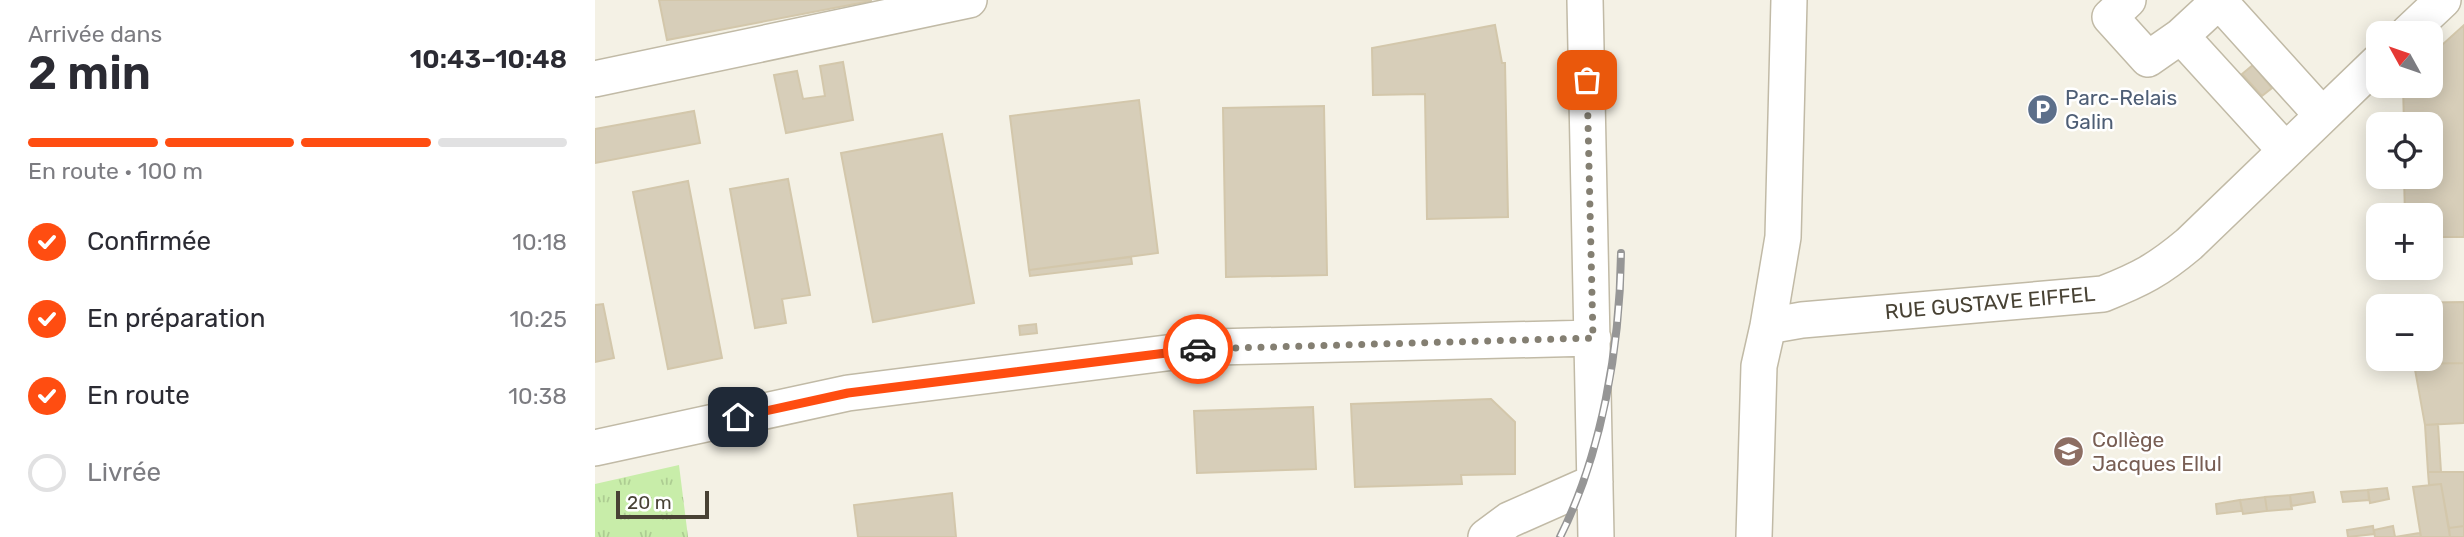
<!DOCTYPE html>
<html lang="fr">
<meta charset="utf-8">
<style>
:root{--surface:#fff;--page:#f7f7f7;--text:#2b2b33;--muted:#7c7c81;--line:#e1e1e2;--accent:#ff4d11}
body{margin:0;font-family:Rubik,sans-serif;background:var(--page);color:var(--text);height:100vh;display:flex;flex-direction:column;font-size:26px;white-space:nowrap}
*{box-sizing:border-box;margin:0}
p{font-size:23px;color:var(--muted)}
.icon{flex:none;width:38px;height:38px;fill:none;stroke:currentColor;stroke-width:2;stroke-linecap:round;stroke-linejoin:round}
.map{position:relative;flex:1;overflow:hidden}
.sheet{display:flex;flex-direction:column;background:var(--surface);width:595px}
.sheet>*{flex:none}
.needle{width:46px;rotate:310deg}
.fabs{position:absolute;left:1771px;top:21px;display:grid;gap:14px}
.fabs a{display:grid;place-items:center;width:77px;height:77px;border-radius:14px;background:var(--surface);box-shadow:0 4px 18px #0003;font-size:35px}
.scale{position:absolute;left:21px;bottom:18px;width:93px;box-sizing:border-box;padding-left:7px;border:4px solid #484234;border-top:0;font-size:19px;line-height:24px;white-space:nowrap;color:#484234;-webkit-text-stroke:5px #fff;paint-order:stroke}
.pin{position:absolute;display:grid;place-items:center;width:60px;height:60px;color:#fff;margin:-30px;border-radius:14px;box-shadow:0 4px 10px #0006}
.courier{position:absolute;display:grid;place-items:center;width:70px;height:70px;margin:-35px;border:5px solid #ff4d11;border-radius:50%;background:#fff;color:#222;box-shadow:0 2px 9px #0007}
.headline em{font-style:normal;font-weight:600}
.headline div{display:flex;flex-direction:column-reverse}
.headline{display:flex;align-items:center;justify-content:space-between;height:119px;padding:0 28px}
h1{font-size:46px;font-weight:600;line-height:52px}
.bar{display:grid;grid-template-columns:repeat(4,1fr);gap:10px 7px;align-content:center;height:84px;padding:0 28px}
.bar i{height:9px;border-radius:5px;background:var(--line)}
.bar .active{background:var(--accent)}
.bar p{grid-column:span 4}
ol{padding:0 28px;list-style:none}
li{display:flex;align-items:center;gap:21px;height:77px}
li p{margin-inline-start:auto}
li .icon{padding:7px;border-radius:50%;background:var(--accent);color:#fff;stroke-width:4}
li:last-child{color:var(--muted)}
li i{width:38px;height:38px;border:4px solid var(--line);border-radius:50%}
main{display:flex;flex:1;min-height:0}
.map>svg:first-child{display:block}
.grass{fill:url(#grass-tufts)}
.building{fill:#d7ceb9;stroke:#d3c7ab;stroke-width:2}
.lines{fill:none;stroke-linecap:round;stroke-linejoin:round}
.minor-casing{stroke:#c1baa6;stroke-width:38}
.minor{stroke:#fff;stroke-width:35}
.rail-casing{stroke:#969696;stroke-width:8}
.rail{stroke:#fff;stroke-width:5;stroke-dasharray:16;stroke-linecap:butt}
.done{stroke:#847f72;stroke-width:7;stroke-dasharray:0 12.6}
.route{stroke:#ff4d11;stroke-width:9}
.labels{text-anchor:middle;stroke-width:5;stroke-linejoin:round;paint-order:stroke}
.service-label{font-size:21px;fill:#4e5e75;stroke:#fff;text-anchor:start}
.street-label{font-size:21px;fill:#484234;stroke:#fff}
.education-label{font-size:21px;fill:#785e54;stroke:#fff;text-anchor:start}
</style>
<main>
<section class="sheet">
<div class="headline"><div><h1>2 min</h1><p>Arrivée dans</p></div><em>10:43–10:48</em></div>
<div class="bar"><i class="active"></i><i class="active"></i><i class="active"></i><i></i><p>En route · 100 m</p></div>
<ol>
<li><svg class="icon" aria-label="check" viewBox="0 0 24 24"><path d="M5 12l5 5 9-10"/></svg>Confirmée<p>10:18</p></li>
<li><svg class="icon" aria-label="check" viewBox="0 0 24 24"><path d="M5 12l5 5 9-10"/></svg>En préparation<p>10:25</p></li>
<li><svg class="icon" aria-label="check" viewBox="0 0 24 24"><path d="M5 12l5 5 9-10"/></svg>En route<p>10:38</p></li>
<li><i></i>Livrée</li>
</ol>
</section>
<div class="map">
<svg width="1869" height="537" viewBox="0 0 1869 537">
<defs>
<pattern id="grass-tufts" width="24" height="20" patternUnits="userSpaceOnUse" patternTransform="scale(1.75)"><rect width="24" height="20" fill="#c8eda9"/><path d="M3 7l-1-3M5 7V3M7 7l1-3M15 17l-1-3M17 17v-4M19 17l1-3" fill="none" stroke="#adcc92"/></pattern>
</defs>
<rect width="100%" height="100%" fill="#f4f1e5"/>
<path class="grass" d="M84,465l9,72h-93v-53z"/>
<path class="building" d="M64,0h212v1l-204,39z
M900,25l7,38h3l3,154 -81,2 -2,-125 -52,1 -1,-47z
M1869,25v212h-33v-22h-26l-1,-38h27v-53h-27l-1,-38h28v-31z
M248,62l10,58 -67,13 -12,-58 23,-4 6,28 22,-3 -5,-30z
M1658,65l19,23 -10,8 -20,-22z
M544,100l19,153 -129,17 -19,-154z
M729,106l3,169 -101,2 -3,-169z
M99,111l6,32 -105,20v-34z
M347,134l32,169 -101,19 -32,-169z
M193,179l22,116 -28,4 4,24 -31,5 -25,-139z
M93,181l34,177 -54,11 -35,-177z
M536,257l1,7 -102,12 -1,-6z
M1869,302v61l-50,1 -2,-5h19v-53h-33v-3z
M8,304l11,54 -19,4v-57z
M441,324l1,9 -17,2 -1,-9z
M1869,363v60l-39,2 -11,-61z
M896,399l24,23v52l-54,1 1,9 -107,3 -4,-83z
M718,407l3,62 -119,4 -3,-62z
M1843,424l3,48h-13l-3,-47z
M1833,472h36v54l-15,2 -8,-44 -12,1z
M1846,484l9,53h-29l-8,-50z
M1792,488l2,11 -19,4 -2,-13z
M1773,490l1,10 -26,2 -2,-10z
M1718,492l2,10 -24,4 -1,-11z
M357,493l4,44h-98l-4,-32z
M1695,495l2,14 -25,2 -2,-14z
M1670,497l2,14 -24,3 -3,-14z
M1645,500l2,11 -25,3 -1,-10z
M1778,526l1,8 -26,3 -1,-7z
M1798,526l2,11h-20l-1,-7z
M1869,526v11h-14l-1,-9z
M1825,533l1,4h-26z"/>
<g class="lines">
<defs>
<path id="minor" d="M990,0l11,537
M1194,0l-6,237 -15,89 34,-6 301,-26c38,-15 55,-24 86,-50l189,-182
M1533,0l-18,17 38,42 33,-23 39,-36
M1624,1l103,114
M1813,33l35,-33
M1586,36l104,114
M0,79l374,-79
M0,448l253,-55 366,-46 379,-9
M891,537l23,-17 86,-38
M1159,537l5,-171 9,-40"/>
</defs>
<use href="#minor" class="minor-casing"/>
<use href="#minor" class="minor"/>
<defs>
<path id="rail" d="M965,537c42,-84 60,-190 61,-284"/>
</defs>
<use href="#rail" class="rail-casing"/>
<use href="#rail" class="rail"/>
</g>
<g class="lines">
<path class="done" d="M603,349l395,-11 -6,-258"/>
<path class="route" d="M143,417l110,-24 350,-44"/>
</g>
<defs>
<symbol id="parking-disc" viewBox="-11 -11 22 22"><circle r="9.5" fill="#5c6f8a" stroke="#fff"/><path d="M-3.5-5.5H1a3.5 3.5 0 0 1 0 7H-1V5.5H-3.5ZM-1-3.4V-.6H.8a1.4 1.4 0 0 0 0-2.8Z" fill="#fff"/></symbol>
<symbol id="school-disc" viewBox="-11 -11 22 22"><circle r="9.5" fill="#8d6e63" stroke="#fff"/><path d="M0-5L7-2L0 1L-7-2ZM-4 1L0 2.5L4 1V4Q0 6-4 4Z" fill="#fff"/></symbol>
</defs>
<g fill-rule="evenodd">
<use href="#parking-disc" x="1430" y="92" width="35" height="35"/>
<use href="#school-disc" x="1456" y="434" width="35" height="35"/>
</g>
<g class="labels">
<g class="service-label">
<text x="1470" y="105">Parc-Relais<tspan x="1470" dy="24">Galin</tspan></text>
</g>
<g class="street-label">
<text transform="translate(1395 303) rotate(-5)" y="7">RUE GUSTAVE EIFFEL</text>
</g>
<g class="education-label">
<text x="1497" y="447">Collège<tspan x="1497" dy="24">Jacques Ellul</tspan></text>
</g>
</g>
</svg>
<div class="fabs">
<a><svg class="needle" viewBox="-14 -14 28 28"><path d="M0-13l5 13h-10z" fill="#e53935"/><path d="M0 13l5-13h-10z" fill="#7c7c81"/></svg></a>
<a><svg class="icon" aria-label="locate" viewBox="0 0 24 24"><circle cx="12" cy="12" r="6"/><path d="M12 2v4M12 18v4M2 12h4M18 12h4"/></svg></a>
<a>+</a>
<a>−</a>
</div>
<div class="scale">20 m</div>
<div class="pin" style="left:992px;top:80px;background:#ea580c"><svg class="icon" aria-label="bag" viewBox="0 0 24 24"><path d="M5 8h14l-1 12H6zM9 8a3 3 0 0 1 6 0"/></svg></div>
<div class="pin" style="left:143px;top:417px;background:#1f2937"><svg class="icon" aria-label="home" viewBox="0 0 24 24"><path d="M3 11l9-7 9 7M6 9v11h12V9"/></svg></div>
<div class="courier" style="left:603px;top:349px"><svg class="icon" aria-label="car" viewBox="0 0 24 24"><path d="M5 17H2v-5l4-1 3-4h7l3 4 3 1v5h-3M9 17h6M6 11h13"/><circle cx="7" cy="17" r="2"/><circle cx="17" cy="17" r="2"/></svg></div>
</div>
</main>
